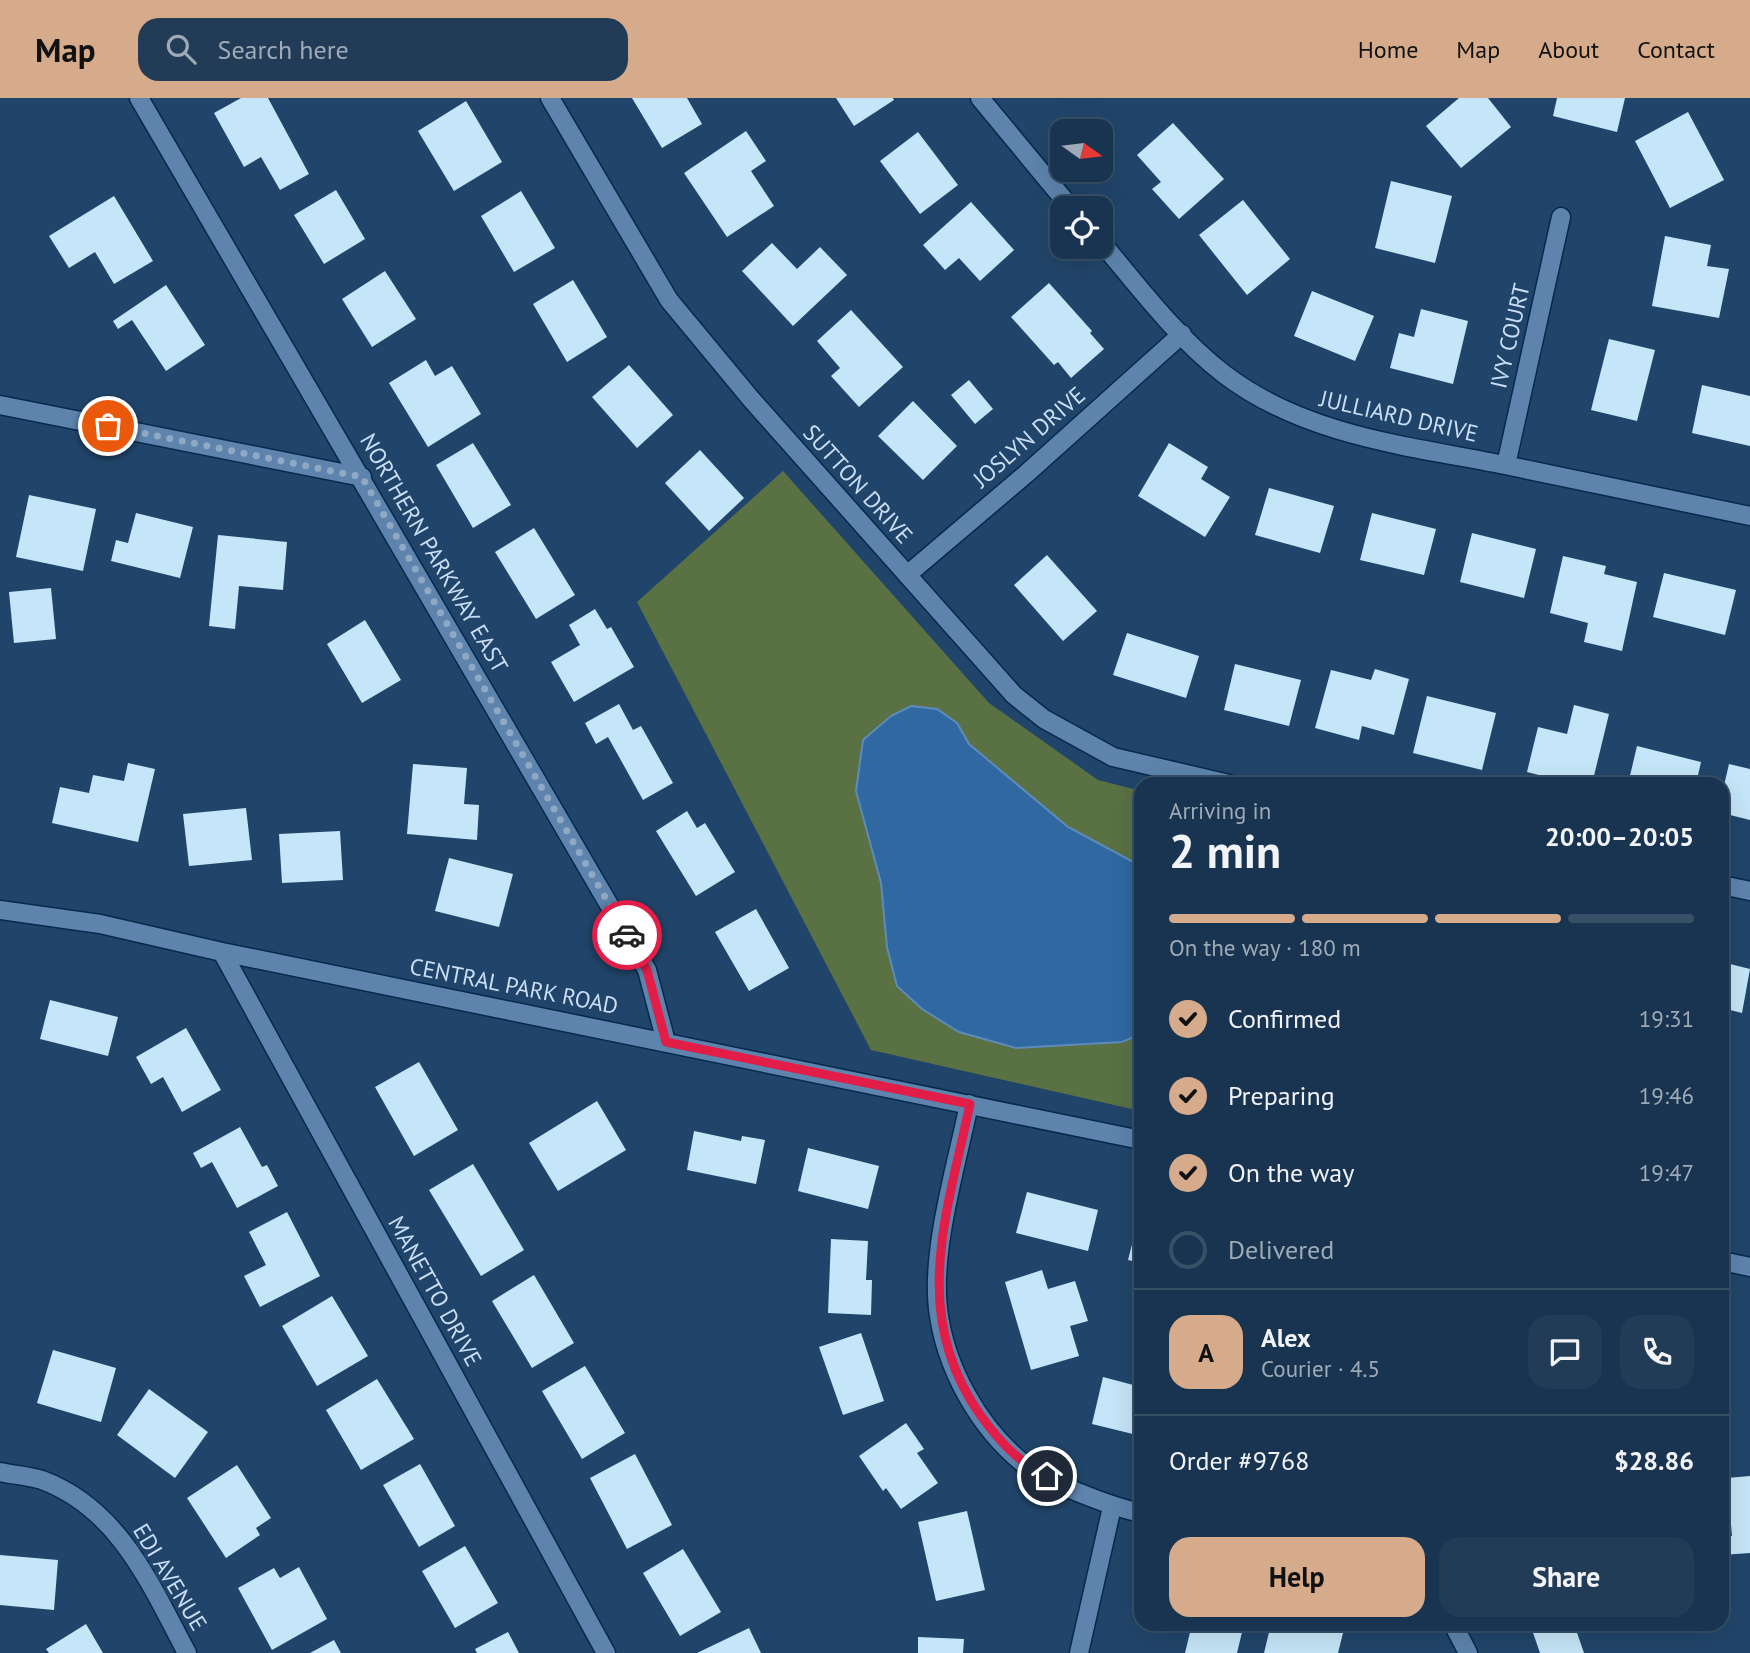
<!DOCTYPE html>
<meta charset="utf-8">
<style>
:root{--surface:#193450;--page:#223c57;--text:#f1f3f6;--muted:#9faab7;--line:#374f67;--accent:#d6ab8b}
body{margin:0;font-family:"PT Sans",sans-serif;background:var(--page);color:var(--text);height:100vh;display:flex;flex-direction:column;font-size:26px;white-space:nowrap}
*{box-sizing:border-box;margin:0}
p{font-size:23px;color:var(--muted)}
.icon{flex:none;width:38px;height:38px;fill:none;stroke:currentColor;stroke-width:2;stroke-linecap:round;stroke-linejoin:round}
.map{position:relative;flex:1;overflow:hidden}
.panel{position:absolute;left:1134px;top:679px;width:595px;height:854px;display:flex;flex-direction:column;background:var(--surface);border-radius:21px;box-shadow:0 7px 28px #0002,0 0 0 2px var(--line)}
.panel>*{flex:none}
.needle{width:46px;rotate:104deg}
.tools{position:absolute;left:1050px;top:21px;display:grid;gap:14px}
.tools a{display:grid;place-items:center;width:63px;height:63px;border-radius:14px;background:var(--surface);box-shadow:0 7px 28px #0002,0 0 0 2px var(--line);font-size:35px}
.pin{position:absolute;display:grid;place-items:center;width:60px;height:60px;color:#fff;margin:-30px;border:4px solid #fff;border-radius:50%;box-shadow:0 2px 7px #0007}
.courier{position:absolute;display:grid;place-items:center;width:70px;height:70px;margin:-35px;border:5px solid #e11d48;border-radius:50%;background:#fff;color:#222;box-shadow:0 2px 9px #0007}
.summary em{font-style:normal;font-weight:800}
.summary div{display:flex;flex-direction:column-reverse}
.summary{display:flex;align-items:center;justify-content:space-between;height:119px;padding:0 35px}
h1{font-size:46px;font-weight:800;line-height:52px}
.bar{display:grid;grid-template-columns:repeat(4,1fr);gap:10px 7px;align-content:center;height:84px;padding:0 35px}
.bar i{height:9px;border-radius:5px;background:var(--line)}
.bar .current{background:var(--accent)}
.bar p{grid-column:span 4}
.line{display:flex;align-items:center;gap:18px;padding:0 35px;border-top:2px solid var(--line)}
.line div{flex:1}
.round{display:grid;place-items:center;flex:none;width:74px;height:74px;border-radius:21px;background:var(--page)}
ol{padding:0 35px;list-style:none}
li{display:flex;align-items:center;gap:21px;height:77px}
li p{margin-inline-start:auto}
li .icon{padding:7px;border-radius:50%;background:var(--accent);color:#111;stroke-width:4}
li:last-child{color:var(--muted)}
li i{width:38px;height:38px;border:4px solid var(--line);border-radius:50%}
.cta{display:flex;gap:14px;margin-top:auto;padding:14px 35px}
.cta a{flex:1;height:80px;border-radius:21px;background:var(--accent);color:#111;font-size:28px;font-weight:800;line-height:80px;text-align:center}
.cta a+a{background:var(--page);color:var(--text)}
header{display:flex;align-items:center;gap:42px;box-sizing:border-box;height:98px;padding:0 35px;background:var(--accent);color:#111}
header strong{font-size:33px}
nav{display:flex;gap:38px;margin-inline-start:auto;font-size:24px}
.search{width:490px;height:63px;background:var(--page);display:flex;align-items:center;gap:18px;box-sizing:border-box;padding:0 24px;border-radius:21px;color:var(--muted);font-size:26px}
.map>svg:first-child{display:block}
.green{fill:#597143}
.water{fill:#3068a1;stroke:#5e8bba;stroke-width:2}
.building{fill:#c5e6f8}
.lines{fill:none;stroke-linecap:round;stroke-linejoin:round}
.minor-casing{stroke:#052a4d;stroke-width:21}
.minor{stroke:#5e84ad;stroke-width:18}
.done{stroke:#8fa8c4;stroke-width:7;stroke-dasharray:0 12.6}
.route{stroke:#e11d48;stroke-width:9}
.labels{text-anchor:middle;stroke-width:7;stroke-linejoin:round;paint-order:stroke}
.street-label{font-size:23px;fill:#cadef5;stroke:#21456a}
</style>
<header>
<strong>Map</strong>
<div class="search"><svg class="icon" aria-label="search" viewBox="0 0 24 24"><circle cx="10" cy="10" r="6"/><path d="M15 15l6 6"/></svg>Search here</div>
<nav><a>Home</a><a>Map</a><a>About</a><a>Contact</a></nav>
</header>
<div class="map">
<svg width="1750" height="1555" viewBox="0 0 1750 1555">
<rect width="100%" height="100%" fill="#21456a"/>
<path class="green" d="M783,373l206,232 109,77 43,11v320l-270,-61 -234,-448z"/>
<path class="water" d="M911,608l26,3 20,14 12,21 99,83 73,39v168l-19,8 -106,6 -57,-16 -37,-23 -25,-23 -10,-39 -6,-64 -25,-92 7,-51 28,-24z"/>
<path class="building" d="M241,0h27l41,76 -29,16 -19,-33 -17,10 -30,-54z
M632,0h55l15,26 -40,24z
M836,0h57l1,2 -40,26z
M1459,0h29l23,29 -50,41 -35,-42z
M1557,0h68l-8,34 -64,-16z
M466,3l36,61 -48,29 -36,-60z
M1688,14l36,68 -54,28 -35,-67z
M1173,25l51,56 -45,40 -27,-30 9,-7 -24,-27z
M746,33l20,30 -15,10 23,35 -47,31 -43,-64z
M918,34l40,53 -38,29 -40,-53z
M1391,83l61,15 -17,67 -60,-15z
M336,92l29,49 -41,25 -30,-49z
M521,93l34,57 -41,24 -33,-56z
M114,98l39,65 -39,23 -19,-32 -26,16 -20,-32z
M1243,102l47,59 -43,36 -48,-60z
M971,104l43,48 -34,31 -21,-23 -14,12 -22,-25z
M1665,138l46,9 -4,21 22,3 -10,49 -67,-12z
M772,145l25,26 23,-22 27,28 -54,51 -51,-55z
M385,173l31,48 -44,28 -30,-48z
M573,182l34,57 -40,25 -34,-58z
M1049,185l43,48 -2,2 14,16 -33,29 -13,-16 -4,3 -43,-48z
M166,187l39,60 -39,26 -34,-51 -14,9 -5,-8z
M1312,193l62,25 -19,45 -61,-25z
M1421,211l47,12 -15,63 -63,-16 9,-35 15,4z
M851,212l52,57 -44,40 -28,-31 9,-8 -23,-27z
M1609,241l46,11 -18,71 -46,-11z
M426,262l9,16 17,-10 29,48 -53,33 -39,-64z
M629,267l44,50 -36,33 -45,-51z
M969,282l24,29 -18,15 -24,-29z
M1702,287l48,11v50l-58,-13z
M913,303l44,45 -34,34 -45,-44z
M473,345l38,62 -38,23 -37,-63z
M1169,345l39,24 -7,12 29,18 -25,40 -67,-41z
M700,352l44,48 -35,33 -44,-48z
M1269,390l65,18 -14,47 -65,-18z
M29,397l67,14 -13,62 -67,-14z
M136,415l57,14 -13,51 -69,-17 5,-21 12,3z
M1372,415l64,16 -12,46 -64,-15z
M534,430l41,67 -39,24 -41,-67z
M1472,435l64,16 -12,49 -64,-16z
M218,437l69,7 -4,48 -44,-4 -4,43 -26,-3z
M1047,457l50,56 -34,30 -49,-56z
M1563,458l43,10 -2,8 33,8 -15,69 -38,-9 4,-19 -38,-10z
M1664,475l72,17 -11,45 -72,-18z
M51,490l5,51 -42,4 -5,-51z
M595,511l12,20 4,-2 23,40 -60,35 -23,-40 29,-17 -11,-20z
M365,522l36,60 -39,23 -35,-59z
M1127,535l72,23 -13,42 -73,-23z
M1235,566l66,16 -12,46 -65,-16z
M1375,571l34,10 -15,56 -32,-9 -3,14 -44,-12 16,-58 40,10z
M1427,598l69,17 -14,57 -69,-17z
M619,606l14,26 8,-4 32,57 -30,17 -35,-63 -12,7 -11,-21z
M1574,607l35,9 -17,70h-18l-47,-12 11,-45 29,7z
M1637,648l64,16 -5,22h-68z
M128,665l27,6 -17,73 -86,-19 8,-36 29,6 4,-18 31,6z
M413,666l54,4 -3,36 15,1 -2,35 -70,-6z
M1729,666l21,5v51l-28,-7v-19z
M246,710l6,52 -63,6 -6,-52z
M687,713l10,17 8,-5 30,49 -39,24 -40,-65z
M340,733l3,49 -61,3 -3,-49z
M449,760l64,16 -14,53 -64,-16z
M756,811l33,59 -40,23 -34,-59z
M1722,864l28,7 -8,44 -20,-5z
M50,902l68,17 -10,39 -68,-17z
M186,930l35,62 -39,22 -19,-35 -12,7 -15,-27z
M419,964l39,68 -44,26 -39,-69z
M597,1003l29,49 -68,41 -29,-48z
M240,1029l22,40 5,-2 11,21 -41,22 -25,-46 -11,6 -8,-15z
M694,1033l47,10 1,-5 23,4 -9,44 -69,-14z
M808,1050l71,18 -11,43 -70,-18z
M473,1066l51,86 -43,26 -52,-86z
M1027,1094l71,18 -10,41 -72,-18z
M287,1114l33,64 -60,31 -16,-31 22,-11 -17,-33z
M1139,1119h2v46l-13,-3z
M831,1141l37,2 -2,39h6l-1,35 -43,-2z
M1042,1172l6,19 27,-8 13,40 -18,5 9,30 -48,14 -26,-88z
M534,1177l40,68 -42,25 -40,-67z
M332,1198l36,60 -51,30 -35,-60z
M861,1235l23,68 -41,14 -24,-68z
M53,1252l63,18 -15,54 -64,-19z
M585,1268l40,67 -43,26 -40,-68z
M1103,1279l38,10v49l-49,-12z
M377,1281l37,60 -53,31 -35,-60z
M149,1291l59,43 -33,46 -58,-43z
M906,1325l18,26 -7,4 21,30 -37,26 -15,-21 -3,3 -24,-35z
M635,1356l37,71 -45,24 -37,-71z
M420,1366l35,62 -36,21 -36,-62z
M237,1367l34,53 -15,10 4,7 -34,23 -39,-60z
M1750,1378v77l-28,2v-18l10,-1 -5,-58z
M967,1413l18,79 -49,11 -18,-79z
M465,1448l33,57 -43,25 -33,-57z
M683,1451l38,63 -41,24 -37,-63z
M0,1457l58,5 -4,50 -54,-5z
M299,1469l28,52 -55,31 -34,-62 36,-20 6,10z
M86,1526l17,29h-54l-3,-4z
M1192,1526h52l-7,29h-52z
M1271,1526h34l38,9 -5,20h-74z
M1530,1526h44l10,29h-44z
M749,1530l12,25h-64z
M508,1534l11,21h-42l-2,-4z
M918,1539l46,2 -1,14h-45z
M334,1542l7,13h-31z"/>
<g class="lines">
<defs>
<path id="minor" d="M139,0l508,872 19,72
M550,0l119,202 82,99 263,296 30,24 69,38 116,27
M980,0l91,110
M1101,144c38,45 76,96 123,132 81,62 185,72 281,91 82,17 163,34 245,51
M0,307l362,72
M1506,367l55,-248
M907,477l119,-101 156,-140
M1722,787l28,6
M0,812l100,14 122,28 919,188
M222,854l384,701
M969,1006c-12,60 -38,144 -31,205 7,58 40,118 86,155 22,18 88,43 117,49
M1722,1163l28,6
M0,1374c14,3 29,4 42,8 78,29 109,106 145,173
M1453,1526l15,29
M1079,1555l33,-146"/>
</defs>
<use href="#minor" class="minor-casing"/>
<use href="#minor" class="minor"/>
</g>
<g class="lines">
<path class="done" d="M108,328l254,51 265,458"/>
<path class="route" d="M627,837l20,35 19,72 304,62c-23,110 -61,211 11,312 19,26 37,46 66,60"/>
</g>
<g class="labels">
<g class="street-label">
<text transform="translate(1510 238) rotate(-77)" y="8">IVY COURT</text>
<text transform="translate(1399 318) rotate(13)" y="8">JULLIARD DRIVE</text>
<text transform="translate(1029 339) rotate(-41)" y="8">JOSLYN DRIVE</text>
<text transform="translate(858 386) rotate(48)" y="8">SUTTON DRIVE</text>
<text transform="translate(434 455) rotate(60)" y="8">NORTHERN PARKWAY EAST</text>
<text transform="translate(514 888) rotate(11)" y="8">CENTRAL PARK ROAD</text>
<text transform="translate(435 1193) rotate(61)" y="8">MANETTO DRIVE</text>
<text transform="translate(170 1479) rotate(59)" y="8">EDI AVENUE</text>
</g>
</g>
</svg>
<div class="tools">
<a><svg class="needle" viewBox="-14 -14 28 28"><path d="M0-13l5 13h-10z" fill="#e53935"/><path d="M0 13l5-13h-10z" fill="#9faab7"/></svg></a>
<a><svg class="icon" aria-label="locate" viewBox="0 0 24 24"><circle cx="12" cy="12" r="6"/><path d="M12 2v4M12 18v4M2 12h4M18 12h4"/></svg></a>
</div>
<div class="pin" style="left:108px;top:328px;background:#ea580c"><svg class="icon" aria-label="bag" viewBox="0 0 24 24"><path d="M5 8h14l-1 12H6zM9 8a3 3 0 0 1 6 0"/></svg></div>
<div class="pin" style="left:1047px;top:1378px;background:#1f2937"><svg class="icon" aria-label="home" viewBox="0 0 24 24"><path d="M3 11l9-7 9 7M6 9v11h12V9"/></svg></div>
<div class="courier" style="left:627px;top:837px"><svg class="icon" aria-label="car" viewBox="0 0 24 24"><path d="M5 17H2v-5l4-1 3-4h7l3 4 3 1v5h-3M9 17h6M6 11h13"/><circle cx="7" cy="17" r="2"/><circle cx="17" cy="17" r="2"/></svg></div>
<section class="panel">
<div class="summary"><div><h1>2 min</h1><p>Arriving in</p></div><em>20:00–20:05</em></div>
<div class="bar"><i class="current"></i><i class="current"></i><i class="current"></i><i></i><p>On the way · 180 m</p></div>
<ol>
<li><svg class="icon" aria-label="check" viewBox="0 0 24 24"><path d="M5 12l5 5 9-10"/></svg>Confirmed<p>19:31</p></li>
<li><svg class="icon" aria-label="check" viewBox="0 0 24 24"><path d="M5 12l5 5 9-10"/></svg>Preparing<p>19:46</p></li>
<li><svg class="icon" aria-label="check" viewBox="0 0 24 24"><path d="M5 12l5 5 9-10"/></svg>On the way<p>19:47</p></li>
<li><i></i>Delivered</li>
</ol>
<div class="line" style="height:126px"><b class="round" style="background:var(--accent);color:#111">A</b><div><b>Alex</b><p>Courier · 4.5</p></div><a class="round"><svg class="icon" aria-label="chat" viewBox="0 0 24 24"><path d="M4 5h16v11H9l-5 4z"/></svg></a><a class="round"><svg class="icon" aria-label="phone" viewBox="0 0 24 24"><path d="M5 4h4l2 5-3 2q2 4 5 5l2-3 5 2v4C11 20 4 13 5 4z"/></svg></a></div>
<div class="line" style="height:91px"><div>Order #9768</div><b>$28.86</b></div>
<div class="cta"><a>Help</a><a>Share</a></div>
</section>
</div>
